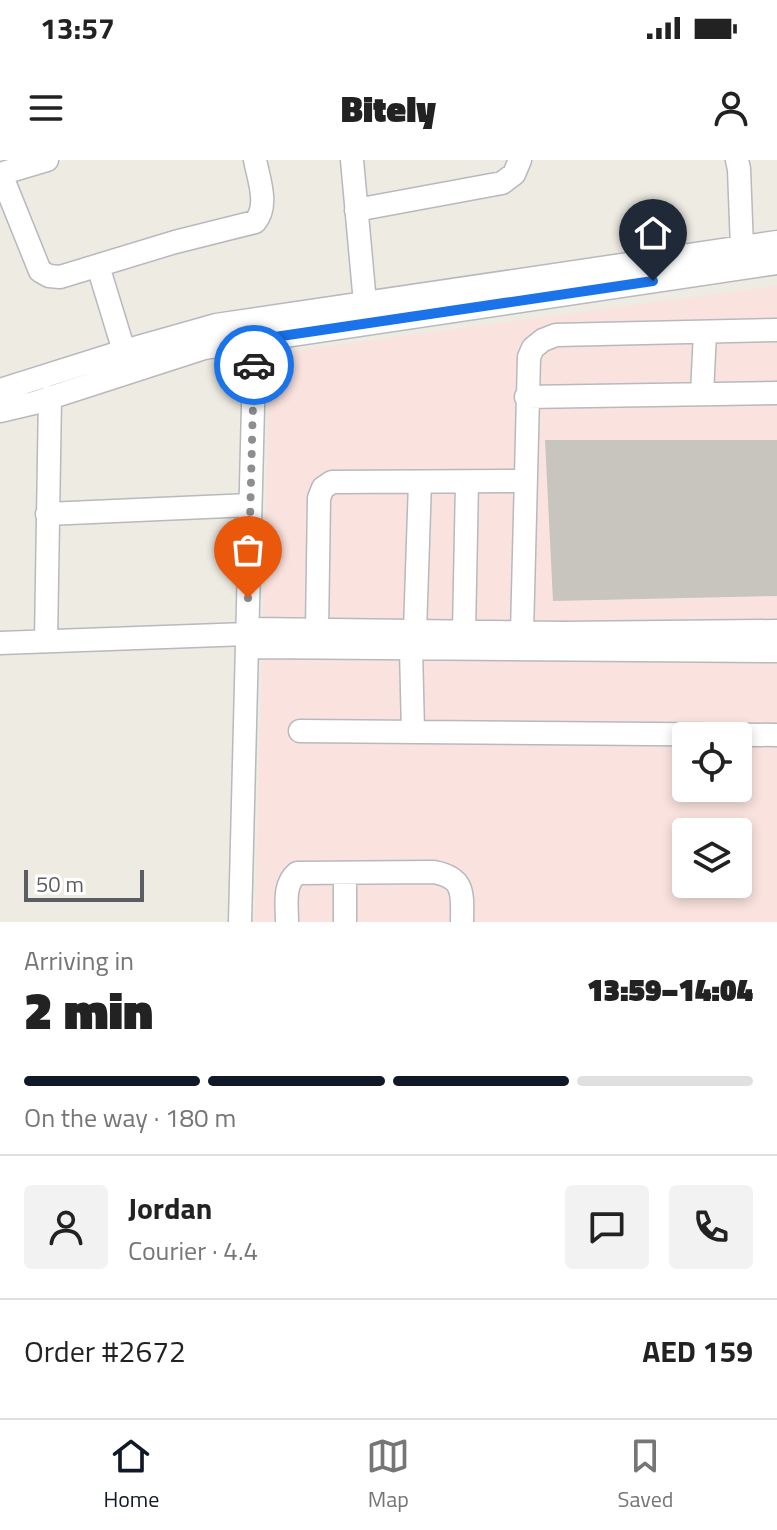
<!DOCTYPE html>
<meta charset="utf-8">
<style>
:root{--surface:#fff;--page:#f2f2f2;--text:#222;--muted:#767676;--line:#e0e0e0;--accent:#111827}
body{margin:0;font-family:"Titillium Web",sans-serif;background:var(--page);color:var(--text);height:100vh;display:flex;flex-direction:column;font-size:30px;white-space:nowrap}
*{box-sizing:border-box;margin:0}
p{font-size:26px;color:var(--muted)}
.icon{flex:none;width:44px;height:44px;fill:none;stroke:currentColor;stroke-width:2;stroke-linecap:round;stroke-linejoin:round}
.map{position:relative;height:762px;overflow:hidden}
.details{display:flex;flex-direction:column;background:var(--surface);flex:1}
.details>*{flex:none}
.fabs{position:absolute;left:672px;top:562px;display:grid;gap:16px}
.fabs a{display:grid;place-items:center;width:80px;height:80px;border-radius:8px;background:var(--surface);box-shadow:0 4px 12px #0003;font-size:40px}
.scale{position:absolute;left:24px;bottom:20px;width:120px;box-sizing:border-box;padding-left:8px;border:4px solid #5a5d62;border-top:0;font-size:22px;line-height:28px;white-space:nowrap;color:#5a5d62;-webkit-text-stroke:6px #fff;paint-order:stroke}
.pin{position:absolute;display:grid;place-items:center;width:68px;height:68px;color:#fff;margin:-82px -34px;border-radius:50% 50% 50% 0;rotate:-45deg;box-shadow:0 0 8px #0007}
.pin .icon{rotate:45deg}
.courier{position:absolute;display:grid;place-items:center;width:80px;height:80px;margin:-40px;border:6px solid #1a73e8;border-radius:50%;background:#fff;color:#222;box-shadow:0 2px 10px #0007}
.headline em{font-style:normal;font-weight:800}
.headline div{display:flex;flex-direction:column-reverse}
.headline{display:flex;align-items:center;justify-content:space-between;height:136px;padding:0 24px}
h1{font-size:52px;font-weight:800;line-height:60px}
.bar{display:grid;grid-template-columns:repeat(4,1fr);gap:12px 8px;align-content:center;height:96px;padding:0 24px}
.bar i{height:10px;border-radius:6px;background:var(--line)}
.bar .active{background:var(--accent)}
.bar p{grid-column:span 4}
.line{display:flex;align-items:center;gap:20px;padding:0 24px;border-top:2px solid var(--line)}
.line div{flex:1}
.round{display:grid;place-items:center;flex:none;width:84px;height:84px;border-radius:8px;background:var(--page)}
.status{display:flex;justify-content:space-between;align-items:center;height:56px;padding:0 40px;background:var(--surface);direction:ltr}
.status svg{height:22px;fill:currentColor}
header{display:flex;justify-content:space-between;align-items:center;height:104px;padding:0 24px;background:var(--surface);font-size:36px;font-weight:800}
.menu{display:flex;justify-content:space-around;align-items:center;height:112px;border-top:2px solid var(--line);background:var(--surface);font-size:22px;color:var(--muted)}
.menu a{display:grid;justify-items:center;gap:4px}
.menu .active{color:var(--accent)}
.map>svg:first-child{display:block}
.medical{fill:#fae2de;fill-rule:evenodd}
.building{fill:#c8c5bf}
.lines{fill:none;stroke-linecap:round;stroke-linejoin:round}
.minor-casing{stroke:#b7b9be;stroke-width:25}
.minor{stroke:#fff;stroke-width:22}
.done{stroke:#8d8f8f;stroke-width:8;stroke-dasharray:0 14.4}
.route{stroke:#1a73e8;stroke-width:10}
</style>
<div class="status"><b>13:57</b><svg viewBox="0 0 49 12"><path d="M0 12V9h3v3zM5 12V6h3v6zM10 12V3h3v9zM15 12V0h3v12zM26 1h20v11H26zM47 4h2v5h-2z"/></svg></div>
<header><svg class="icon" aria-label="menu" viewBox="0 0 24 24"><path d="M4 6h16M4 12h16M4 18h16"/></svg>Bitely<svg class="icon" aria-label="person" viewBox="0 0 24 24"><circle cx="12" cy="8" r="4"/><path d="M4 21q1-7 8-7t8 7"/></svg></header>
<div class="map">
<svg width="777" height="762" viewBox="0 0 777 762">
<rect width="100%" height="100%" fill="#edebe2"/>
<path class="medical" d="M777,126v636h-522l15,-568zM686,576h52v52h-52zM686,672h52v52h-52z"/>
<path class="building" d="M545,280h232v156l-224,5z"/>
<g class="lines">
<defs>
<path id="minor" d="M352,0l13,143
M737,0l2,9 3,79
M0,14l47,-14
M1,14l39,97 9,5 11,1 115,-35 80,-20c14,-16 4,-42 0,-62
M356,50l146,-27 12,-9 6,-14
M98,106l26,85
M0,230l124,-39 92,-26 561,-83
M702,234l3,-62
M526,237l251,-4
M0,251l34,-8 170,-55 573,-85
M47,354l203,-9
M247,469l316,4 214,-2
M317,470l2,-132 4,-10 9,-6 193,-1
M415,471l5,-149
M464,472l3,-150
M522,473l7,-276 4,-9 10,-8 13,-5 221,-5
M46,481l4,-244
M0,483l247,-9
M247,487l530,4
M411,489l2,83
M300,571l477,4
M240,762l15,-595
M287,762c0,-18 -4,-37 10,-49l137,-1c32,6 28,23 28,50
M345,762v-48"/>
</defs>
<use href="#minor" class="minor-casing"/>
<use href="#minor" class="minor"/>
</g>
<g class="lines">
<path class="done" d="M248,438l6,-233"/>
<path class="route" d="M254,205v-25l399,-59"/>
</g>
</svg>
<div class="fabs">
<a><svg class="icon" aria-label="locate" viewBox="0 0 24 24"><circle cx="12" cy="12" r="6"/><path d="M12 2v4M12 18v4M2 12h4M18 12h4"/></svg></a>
<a><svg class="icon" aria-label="layers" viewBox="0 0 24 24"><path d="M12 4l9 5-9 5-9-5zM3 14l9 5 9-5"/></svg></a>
</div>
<div class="scale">50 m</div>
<div class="pin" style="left:248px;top:438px;background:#ea580c"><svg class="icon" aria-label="bag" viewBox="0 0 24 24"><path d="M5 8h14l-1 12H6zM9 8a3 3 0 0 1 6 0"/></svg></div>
<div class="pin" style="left:653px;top:121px;background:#1f2937"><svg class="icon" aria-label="home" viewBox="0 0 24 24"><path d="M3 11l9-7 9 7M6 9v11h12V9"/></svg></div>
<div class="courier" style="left:254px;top:205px"><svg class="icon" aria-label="car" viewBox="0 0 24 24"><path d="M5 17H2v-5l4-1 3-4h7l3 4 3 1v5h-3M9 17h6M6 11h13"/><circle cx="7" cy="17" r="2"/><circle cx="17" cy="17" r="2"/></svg></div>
</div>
<section class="details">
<div class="headline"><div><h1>2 min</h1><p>Arriving in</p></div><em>13:59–14:04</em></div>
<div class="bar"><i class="active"></i><i class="active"></i><i class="active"></i><i></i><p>On the way · 180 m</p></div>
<div class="line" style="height:144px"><a class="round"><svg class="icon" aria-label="person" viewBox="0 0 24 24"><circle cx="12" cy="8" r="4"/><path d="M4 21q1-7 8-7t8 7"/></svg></a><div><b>Jordan</b><p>Courier · 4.4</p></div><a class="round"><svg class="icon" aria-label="chat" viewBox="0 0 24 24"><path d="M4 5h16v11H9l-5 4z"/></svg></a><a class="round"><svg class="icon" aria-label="phone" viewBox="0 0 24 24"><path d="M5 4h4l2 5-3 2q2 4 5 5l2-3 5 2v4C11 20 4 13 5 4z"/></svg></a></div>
<div class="line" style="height:104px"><div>Order #2672</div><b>AED 159</b></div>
</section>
<nav class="menu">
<a class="active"><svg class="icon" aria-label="home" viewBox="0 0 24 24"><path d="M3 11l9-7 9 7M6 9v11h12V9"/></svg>Home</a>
<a><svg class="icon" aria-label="map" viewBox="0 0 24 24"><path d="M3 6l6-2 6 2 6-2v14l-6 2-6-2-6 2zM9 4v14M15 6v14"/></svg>Map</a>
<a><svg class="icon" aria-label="saved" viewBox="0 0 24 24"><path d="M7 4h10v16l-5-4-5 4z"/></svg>Saved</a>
</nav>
